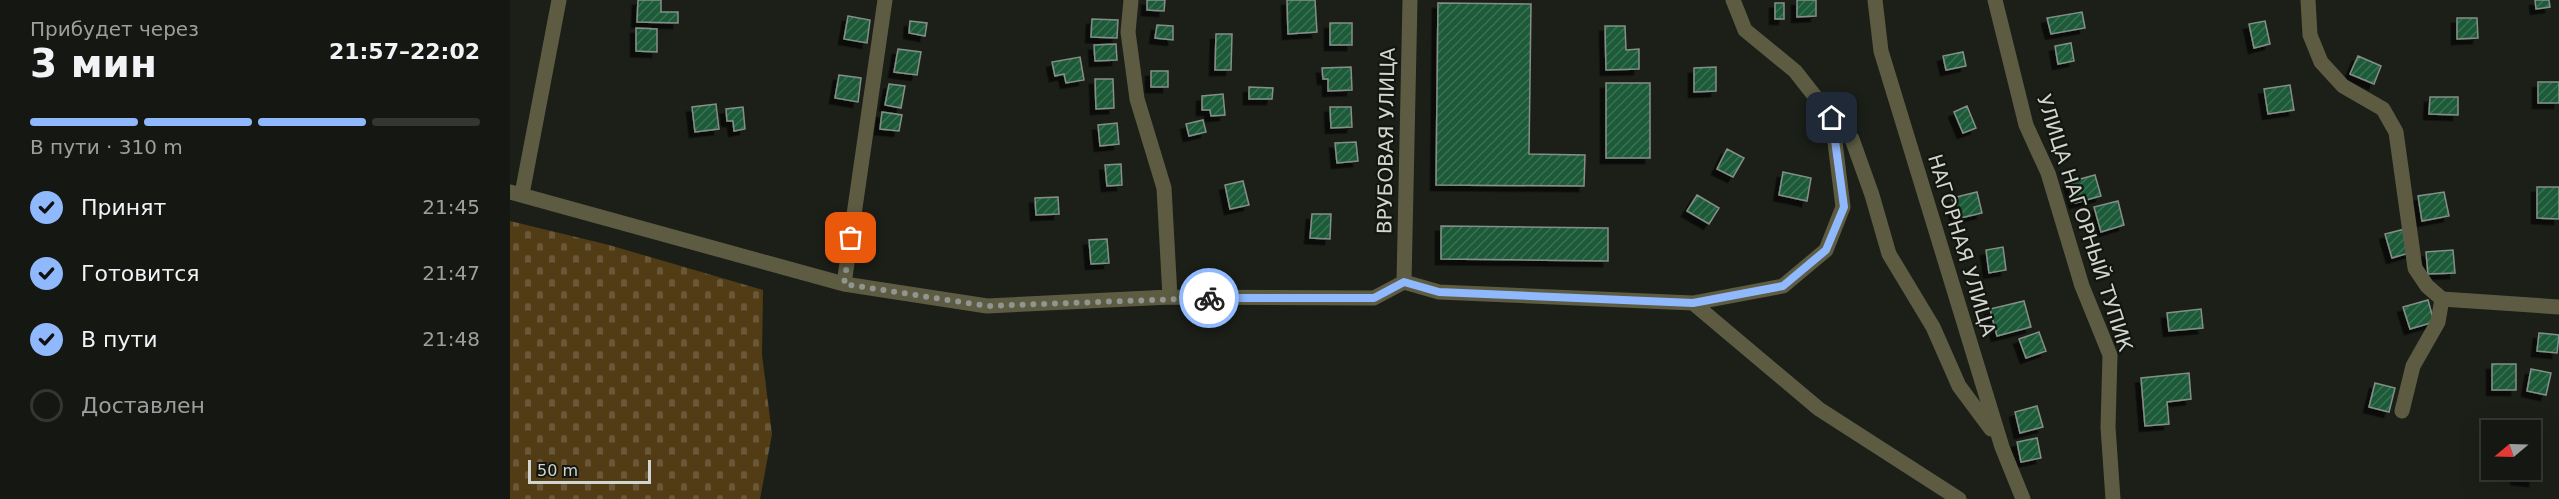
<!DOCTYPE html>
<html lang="ru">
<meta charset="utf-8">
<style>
:root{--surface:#141712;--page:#1d201b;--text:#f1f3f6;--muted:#9d9f9f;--line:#333632;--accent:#8fb8fd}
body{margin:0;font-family:"DejaVu Sans",sans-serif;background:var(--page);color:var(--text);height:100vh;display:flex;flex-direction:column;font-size:22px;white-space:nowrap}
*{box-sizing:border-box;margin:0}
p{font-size:20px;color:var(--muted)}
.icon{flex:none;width:33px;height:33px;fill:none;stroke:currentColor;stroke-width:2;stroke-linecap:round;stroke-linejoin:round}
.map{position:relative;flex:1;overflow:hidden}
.drawer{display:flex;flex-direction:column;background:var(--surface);width:510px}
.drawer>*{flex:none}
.needle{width:39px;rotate:251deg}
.buttons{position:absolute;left:1971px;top:420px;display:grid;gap:12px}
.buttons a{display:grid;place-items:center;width:60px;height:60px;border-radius:0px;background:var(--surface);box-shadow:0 6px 24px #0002,0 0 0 2px var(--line);font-size:30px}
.scale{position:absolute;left:18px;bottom:15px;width:123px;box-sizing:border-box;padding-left:6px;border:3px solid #d1d4cf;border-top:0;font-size:16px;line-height:21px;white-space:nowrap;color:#d1d4cf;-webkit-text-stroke:4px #12160f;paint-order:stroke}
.pin{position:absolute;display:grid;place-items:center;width:51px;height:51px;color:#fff;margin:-26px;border-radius:12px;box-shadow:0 3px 9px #0006}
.courier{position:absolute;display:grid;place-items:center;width:60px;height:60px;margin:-30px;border:4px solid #8fb8fd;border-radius:50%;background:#fff;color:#222;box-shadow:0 2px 8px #0007}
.summary em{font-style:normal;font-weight:600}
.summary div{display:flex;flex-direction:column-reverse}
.summary{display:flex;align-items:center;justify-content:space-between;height:102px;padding:0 30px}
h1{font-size:39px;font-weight:600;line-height:45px}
.bar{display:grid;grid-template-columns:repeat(4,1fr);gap:9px 6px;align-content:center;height:72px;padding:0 30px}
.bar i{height:8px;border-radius:4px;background:var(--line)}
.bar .selected{background:var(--accent)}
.bar p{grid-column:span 4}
ol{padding:0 30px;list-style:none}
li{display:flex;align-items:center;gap:18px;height:66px}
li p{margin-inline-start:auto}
li .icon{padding:6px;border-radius:50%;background:var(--accent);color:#111;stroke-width:4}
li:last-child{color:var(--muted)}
li i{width:33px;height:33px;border:3px solid var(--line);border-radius:50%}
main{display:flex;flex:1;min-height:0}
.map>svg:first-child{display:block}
.cemetery{fill:url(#cemetery-stones)}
.building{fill:url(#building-hatch);stroke:#858f88;stroke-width:1.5;filter:url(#shadow)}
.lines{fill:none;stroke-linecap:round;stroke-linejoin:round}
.street{stroke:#5d5c43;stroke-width:15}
.done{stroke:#91958f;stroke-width:6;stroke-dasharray:0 10.8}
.route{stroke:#8fb8fd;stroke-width:8}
.labels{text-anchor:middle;stroke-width:4.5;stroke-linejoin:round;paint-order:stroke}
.street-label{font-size:20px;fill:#d1d4cf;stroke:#12160f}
</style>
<main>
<section class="drawer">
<div class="summary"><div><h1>3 мин</h1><p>Прибудет через</p></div><em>21:57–22:02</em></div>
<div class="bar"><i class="selected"></i><i class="selected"></i><i class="selected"></i><i></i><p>В пути · 310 m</p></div>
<ol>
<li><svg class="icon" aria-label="check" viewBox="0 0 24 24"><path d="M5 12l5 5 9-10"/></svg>Принят<p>21:45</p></li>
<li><svg class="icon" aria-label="check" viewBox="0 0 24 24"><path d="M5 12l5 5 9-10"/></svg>Готовится<p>21:47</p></li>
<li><svg class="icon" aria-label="check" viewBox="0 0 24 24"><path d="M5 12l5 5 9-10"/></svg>В пути<p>21:48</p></li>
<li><i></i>Доставлен</li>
</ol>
</section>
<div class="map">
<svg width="2049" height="499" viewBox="0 0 2049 499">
<defs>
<pattern id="cemetery-stones" width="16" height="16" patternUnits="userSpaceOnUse" patternTransform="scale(1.5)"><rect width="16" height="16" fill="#513c16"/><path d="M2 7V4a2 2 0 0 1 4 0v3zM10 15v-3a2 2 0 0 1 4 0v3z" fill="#695737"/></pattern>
<pattern id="building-hatch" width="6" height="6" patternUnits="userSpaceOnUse" patternTransform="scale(1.5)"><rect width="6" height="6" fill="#1b5a39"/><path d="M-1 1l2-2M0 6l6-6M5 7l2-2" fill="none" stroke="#3b7155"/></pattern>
<filter id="shadow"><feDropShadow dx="-5.5" dy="5.5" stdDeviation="0" flood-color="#0009"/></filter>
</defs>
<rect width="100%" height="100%" fill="#1b1f18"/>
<path class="cemetery" d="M0,221l99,24 154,45 -1,65 10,79 -12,65h-250z"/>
<path class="building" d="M128,0h23v12h17v11l-41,-1z
M637,0h18l-1,11 -17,-1z
M777,0h28l2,32 -29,2z
M1287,0h19v16l-19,1z
M2025,0h14l1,7 -14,2z
M928,3l93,1 -2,150 56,1 -1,31 -148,-1z
M1265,3h9v16h-9z
M1572,12l3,16 -34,6 -4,-16z
M338,16l22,4 -3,23 -23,-4z
M1947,18h20l1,20 -21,1z
M582,19l26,1 -1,18 -26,-1z
M400,21l17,2 -2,13 -16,-3z
M1755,21l5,23 -16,4 -5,-24z
M820,23h22v22h-22z
M647,25l16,1v14l-18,-2z
M1095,26h20l1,24 13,-1v20l-33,1z
M126,28l21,1v23l-21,-1z
M706,34h16l-1,36h-16z
M1561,43l3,18 -16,3 -3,-18z
M606,44l1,16 -22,1 -1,-16z
M388,49l23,3 -4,23 -23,-3z
M1453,52l3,14 -20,4 -3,-14z
M1848,56l23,10 -7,18 -24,-10z
M570,57l4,23 -18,3 -2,-9 -9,2 -3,-14z
M841,67l1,23 -24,1v-12h-5l-1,-11z
M1206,67v24l-22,1v-24z
M641,71h17v16h-17z
M329,75l22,3 -3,24 -23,-4z
M585,79h18l1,29 -18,1z
M2028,82h21v21h-21z
M1096,83h44v75h-44z
M379,84l16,2 -4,22 -16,-3z
M1780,85l4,25 -26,4 -4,-25z
M739,87l24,1 -1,11h-23z
M713,94l2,21 -14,1 -1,-6h-8v-14z
M1920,97h28v18l-29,-1z
M206,104l3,25 -24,3 -3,-25z
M1457,106l9,22 -13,5 -9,-21z
M233,107l2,22 -11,2 -1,-10h-6l-1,-12z
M820,107h21l1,20 -21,1z
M372,112l20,3 -3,16 -19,-2z
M693,120l3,12 -17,4 -3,-12z
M607,123l2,21 -19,2 -2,-21z
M846,142l2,19 -21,2 -2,-20z
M1217,149l17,9 -11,19 -16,-8z
M611,164l1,21 -15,1 -2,-21z
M1273,172l28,6 -4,23 -28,-6z
M1585,175l6,21 -26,7 -6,-21z
M733,181l6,24 -19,4 -5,-24z
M2027,187h22v32l-22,-1z
M1467,192l5,21 -26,6 -4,-21z
M1934,192l5,24 -27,5 -4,-25z
M1187,195l22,13 -10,16 -22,-13z
M548,197l1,17 -23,1 -1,-17z
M1608,201l6,24 -23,7 -7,-25z
M802,214h19l-1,25 -20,-1z
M931,226l167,2v33l-167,-2z
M1895,229l7,23 -20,6 -7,-24z
M597,239l2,24 -18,1 -2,-24z
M1493,247l3,23 -17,3 -3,-23z
M1943,250l2,23 -27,1 -2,-22z
M1918,300l6,22 -24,7 -7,-22z
M1514,301l7,26 -34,9 -7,-27z
M1691,309l2,19 -34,3 -2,-18z
M1529,332l7,19 -20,7 -7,-19z
M2029,333l20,2 -2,18 -20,-2z
M1982,364h24v26h-24z
M2021,369l20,4 -5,22 -19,-4z
M1679,373l2,26 -24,3 2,22 -24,2 -4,-48z
M1865,383l20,5 -6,24 -20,-5z
M1527,406l6,21 -23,6 -5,-21z
M1996,422l36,9 -6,20 -6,-1v-20h-26z
M1527,438l4,20 -20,4 -4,-20z
M2020,459h7l-3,22 -18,-2 1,-9h13z"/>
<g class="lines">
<path class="street" d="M621,0l-3,32 9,67 27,89 6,109
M1365,0l6,51 121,396 21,52
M1485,0l31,125 22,48 34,113 28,69 -2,72 5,72
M1798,0l2,35 11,27 22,24 40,23 13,23 19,136 12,18 15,13 -4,23 -25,44 -11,45
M1322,118l20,21 20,56 17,59 44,73 26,59 32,43
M0,192l334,92 143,22 183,-9 204,1 30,-16 35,10 254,11 90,-17 43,-36 17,-43 -11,-89 -37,-47 -50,-41 -12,-30
M12,194l37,-194
M894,282l6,-282
M334,284l41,-284
M1932,299l117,8
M1183,303l126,106 140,90"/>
</g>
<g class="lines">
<path class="done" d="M341,238l-7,46 143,22 222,-8"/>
<path class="route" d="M699,298h165l30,-16 35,10 254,11 90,-17 43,-36 18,-43 -12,-89"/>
</g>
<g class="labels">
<g class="street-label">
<text transform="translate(876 141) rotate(-89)" y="7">ВРУБОВАЯ УЛИЦА</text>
<text transform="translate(1575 223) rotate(72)" y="7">УЛИЦА НАГОРНЫЙ ТУПИК</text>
<text transform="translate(1452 245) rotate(73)" y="7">НАГОРНАЯ УЛИЦА</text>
</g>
</g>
</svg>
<div class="buttons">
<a><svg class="needle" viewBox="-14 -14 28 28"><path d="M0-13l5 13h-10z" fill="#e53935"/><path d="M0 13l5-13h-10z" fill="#9d9f9f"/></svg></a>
</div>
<div class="scale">50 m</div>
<div class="pin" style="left:341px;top:238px;background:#ea580c"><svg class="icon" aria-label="bag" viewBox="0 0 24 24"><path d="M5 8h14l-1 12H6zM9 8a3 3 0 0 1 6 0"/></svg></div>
<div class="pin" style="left:1322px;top:118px;background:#1f2937"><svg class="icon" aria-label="home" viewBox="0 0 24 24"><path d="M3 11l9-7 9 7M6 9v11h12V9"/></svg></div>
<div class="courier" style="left:699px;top:298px"><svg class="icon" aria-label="bike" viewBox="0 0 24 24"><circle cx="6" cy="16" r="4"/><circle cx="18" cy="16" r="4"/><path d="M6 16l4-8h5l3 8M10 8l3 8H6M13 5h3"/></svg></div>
</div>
</main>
